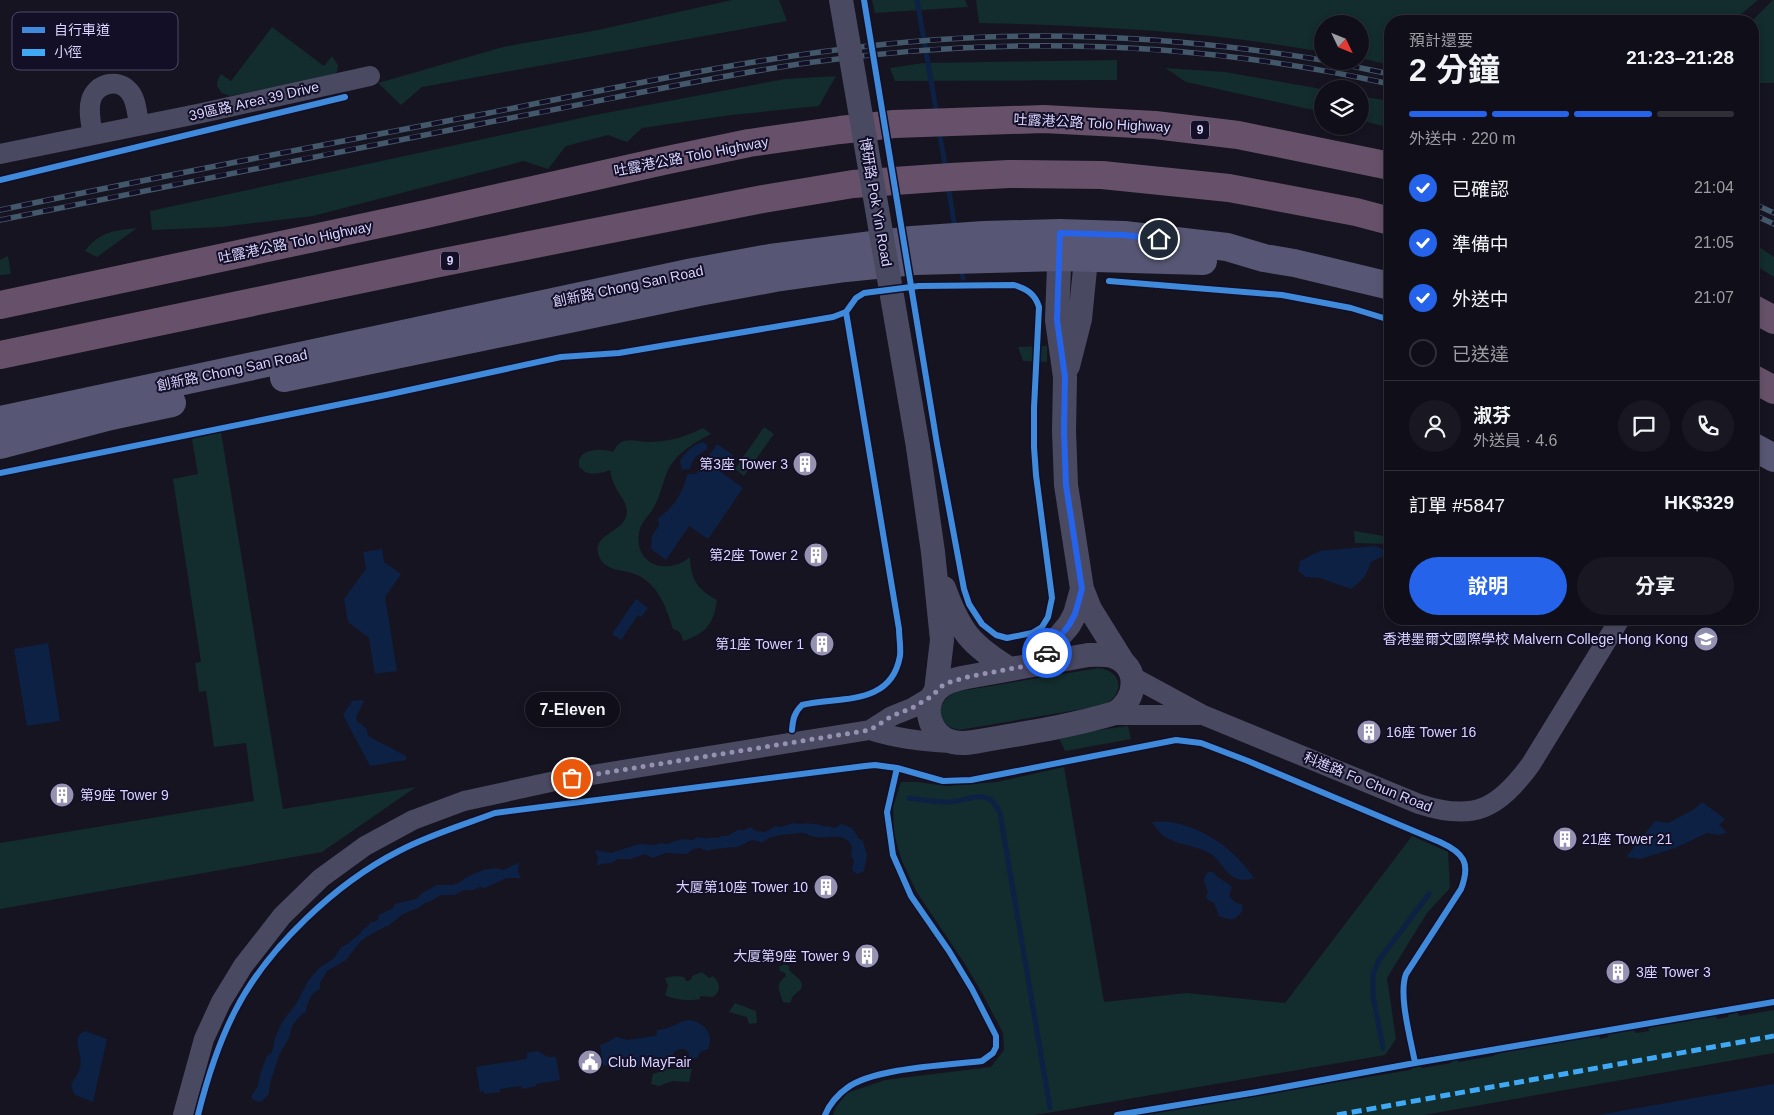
<!DOCTYPE html>
<html lang="zh-TW">
<meta charset="utf-8">
<style>
:root{--surface:#100f19;--page:#191822;--text:#f1f3f6;--muted:#9c9ca2;--line:#302f38;--accent:#2563eb}
body{margin:0;font-family:Arial,"Noto Sans TC",sans-serif;background:var(--page);color:var(--text);height:100vh;display:flex;flex-direction:column;font-size:19px;white-space:nowrap}
*{box-sizing:border-box;margin:0}
p{font-size:16px;color:var(--muted)}
.icon{flex:none;width:28px;height:28px;fill:none;stroke:currentColor;stroke-width:2;stroke-linecap:round;stroke-linejoin:round}
.map{position:relative;flex:1;overflow:hidden}
.panel{position:absolute;left:1384px;top:15px;width:375px;height:610px;display:flex;flex-direction:column;background:var(--surface);border-radius:20px;box-shadow:0 2px 8px #0003,0 0 0 1px var(--line)}
.panel>*{flex:none}
.needle{width:32px;rotate:133deg}
.fabs{position:absolute;left:1314px;top:15px;display:grid;gap:10px}
.fabs a{display:grid;place-items:center;width:55px;height:55px;border-radius:50%;background:var(--surface);box-shadow:0 2px 8px #0003,0 0 0 1px var(--line);font-size:25px}
.pin{position:absolute;display:grid;place-items:center;width:42px;height:42px;color:#fff;margin:-21px;border:2px solid #fff;border-radius:50%;box-shadow:0 1px 5px #0007}
.courier{position:absolute;display:grid;place-items:center;width:50px;height:50px;margin:-25px;border:4px solid #2563eb;border-radius:50%;background:#fff;color:#222;box-shadow:0 1px 6px #0007}
.bubble{position:absolute;height:35px;border-radius:18px;background:var(--surface);box-shadow:0 2px 8px #0003,0 0 0 1px var(--line);font-size:16px;font-weight:700;line-height:35px;text-align:center}
.overview em{font-style:normal;font-weight:700}
.overview div{display:flex;flex-direction:column-reverse}
.overview{display:flex;align-items:center;justify-content:space-between;height:85px;padding:0 25px}
h1{font-size:32px;font-weight:700;line-height:38px}
.bar{display:grid;grid-template-columns:repeat(4,1fr);gap:8px 5px;align-content:center;height:60px;padding:0 25px}
.bar i{height:6px;border-radius:4px;background:var(--line)}
.bar .active{background:var(--accent)}
.bar p{grid-column:span 4}
.line{display:flex;align-items:center;gap:12px;padding:0 25px;border-top:1px solid var(--line)}
.line div{flex:1}
.round{display:grid;place-items:center;flex:none;width:52px;height:52px;border-radius:26px;background:var(--page)}
ol{padding:0 25px;list-style:none}
li{display:flex;align-items:center;gap:15px;height:55px}
li p{margin-inline-start:auto}
li .icon{padding:5px;border-radius:50%;background:var(--accent);color:#fff;stroke-width:4}
li:last-child{color:var(--muted)}
li i{width:28px;height:28px;border:2px solid var(--line);border-radius:50%}
.button{display:flex;gap:10px;margin-top:auto;padding:10px 25px}
.button a{flex:1;height:58px;border-radius:30px;background:var(--accent);color:#fff;font-size:20px;font-weight:700;line-height:58px;text-align:center}
.button a+a{background:var(--page);color:var(--text)}
.map>svg:first-child{display:block}
.green{fill:#132c2d}
.water{fill:#0d2144}
.lines{fill:none;stroke-linecap:round;stroke-linejoin:round}
.stream{stroke:#0d2144;stroke-width:5}
.minor{stroke:#4a4962;stroke-width:20}
.tertiary{stroke:#4a4962;stroke-width:24}
.secondary{stroke:#575674;stroke-width:28}
.motorway{stroke:#67516a;stroke-width:28}
.rail-casing{stroke:#43596b;stroke-width:5.5}
.rail{stroke:#130f26;stroke-width:4;stroke-dasharray:11;stroke-linecap:butt}
.tertiary-bridge{stroke:#4a4962;stroke-width:24}
.quiet{stroke:#3fa9f5;stroke-width:5;stroke-dasharray:10 5;stroke-linecap:butt}
.cycleway-casing{stroke:#130f26;stroke-width:9}
.cycleway{stroke:#408adc;stroke-width:6}
.done{stroke:#9591b1;stroke-width:5;stroke-dasharray:0 9}
.route{stroke:#2563eb;stroke-width:6}
.labels{text-anchor:middle;stroke-width:4;stroke-linejoin:round;paint-order:stroke}
.shield{fill:#130f26;stroke:#9e99be;stroke-width:1}
.shield-label{font-size:12px;font-weight:bold;fill:#d9d4ff}
.street-label{font-size:14px;fill:#d9d4ff;stroke:#130f26}
.poi-label{font-size:14px;fill:#d9d4ff;stroke:#130f26;text-anchor:end}
.key{fill:#130f26;stroke:#4e4a67;stroke-width:1}
.key-label{font-size:14px;fill:#d9d4ff}
</style>
<div class="map">
<svg width="1774" height="1115" viewBox="0 0 1774 1115">
<rect width="100%" height="100%" fill="#161421"/>
<path class="green" d="M732,0h47l8,21 -365,66 -21,18 -23,-22 125,-36 95,-17z
M872,0h93l3,7 -93,6z
M976,0h782l-25,21h-343v44l-30,-7v-34h-38v28c-113,-21 -228,-26 -343,-29z
M1773,0h1v83h-21l-1,-62z
M272,27l52,39 8,-10 6,9 -1,7 -6,4 -101,20 -8,-3 -5,-7v-4l4,-8 10,7z
M1117,60v20l-222,1 -5,-13 34,-5z
M1165,68l60,4 97,17v23l-136,-30z
M836,76l-17,30 -88,9 -89,13 -15,14 -19,-7 -42,11 -18,23 -24,-8 -211,55 -92,11 -69,3 -2,-19 445,-96 190,-36z
M1360,96l30,5v27l-30,-8z
M137,228l-40,29 -12,-6c15,-20 28,-20 52,-23z
M1753,243l21,14v20l-21,-13z
M8,256l3,18 -11,1v-15z
M1047,346v16l-24,-1 -5,-14z
M764,427l10,7 -30,42 -9,-7z
M703,428l8,6c-18,9 -38,21 -45,41 -4,11 -6,21 -12,32 -5,9 -14,16 -15,26 -5,32 29,43 51,24 1,23 7,32 27,43 -3,24 -12,34 -34,41 -1,-7 -3,-10 -10,-12 -7,-23 -16,-48 -41,-56 -10,-3 -25,-3 -31,-13 -14,-23 18,-27 24,-41 6,-12 -4,-21 -9,-31 -3,-5 -5,-12 -6,-18 -11,4 -24,7 -31,-4 -2,-18 22,-18 34,-14 3,-5 5,-9 11,-11 8,-2 16,1 24,1 20,0 37,-5 55,-14z
M221,432l62,377 133,-22 -94,65 -322,57v-66l254,-42 -8,-58 -32,4 -8,-56 -7,1 -4,-29 6,-1 -28,-183 25,-5 -6,-35z
M1354,531l36,6v7l-35,-1z
M1099,668c26,4 25,30 2,38l-142,24c-25,-5 -24,-27 -4,-38z
M1128,726l3,13 -66,12 -7,-15z
M1064,767l40,235 83,-9 98,10 127,-167 36,16 2,36 -23,25 -40,65 9,61 -11,16 -350,60h-202l3,-8 11,-14 38,-13 106,-13 13,-17 -1,-17 -21,-40 -17,-29 -49,-73 -14,-30 -8,-27 -1,-27 8,-25h16l30,4 50,-4z
M784,964l5,2v4l11,10 2,5 -1,4 -8,7 -3,7 -7,-1c-3,-10 -9,-18 3,-26l-1,-3 -5,-2 -1,-5h3z
M702,972l7,6 4,-2c8,7 8,15 0,21l-13,-1v3c-10,2 -27,1 -35,-4l3,-9 -3,-8 10,-2 9,1 2,4h3l3,-3v-2z
M735,1003l21,8 1,12 -8,1 -2,-7 -18,-5z
M1774,1010v43l-350,62h-284l270,-45 8,-4 5,2 28,-5 4,-5 4,4 34,-6 7,-4 99,-18 1,5 8,-2 -1,-4 27,-3 2,3 13,-2 -1,-5 28,-3 40,-8 1,4 11,-2v-2l10,-3 1,4z
M668,1069h24l-3,13 -17,-1 -13,5 -8,-2 2,-10z"/>
<path class="water" d="M703,442l4,3v4l-13,9 -4,11 -8,1 -2,-9c6,-9 13,-17 23,-19z
M717,444l16,11 -12,17 22,16 -35,51 -19,-13 -23,34 -15,-11 1,-13 7,-11 -1,-7c16,-11 25,-24 29,-44h9z
M1376,546l9,4 -1,6 -13,6c-4,13 -9,19 -20,27l-31,-11 -14,-1 -8,-6 2,-10 20,-10z
M382,549l2,13 17,12 -16,23 12,74 -22,3 -6,-36 -21,-16 -4,-23 22,-30 -3,-17z
M636,599l12,9 -7,9 -3,-2 -17,25 -9,-6z
M48,643l12,78 -33,5 -13,-77z
M360,700l4,1 -8,16 1,4 10,8 1,7 38,20v4l-36,6 -27,-51 9,-14z
M1702,802l23,17 -6,6 8,8 -9,2 -11,-2 -32,15 -35,11 -14,-2 29,-36 13,2 25,-13z
M1152,822c6,0 13,-1 19,0 34,6 64,28 83,56 -7,2 -12,3 -19,0 -11,-5 -15,-19 -24,-24 -22,-13 -45,-6 -59,-32z
M793,823c10,2 22,-2 31,4l3,-1 8,2 6,-4 11,4 7,11 4,2 4,14 -3,16 -7,3 -4,-3 -1,-4 2,-6 -3,-6 1,-8c-7,-16 -21,-8 -35,-10 -5,0 -9,-3 -14,-4 -5,-1 -8,1 -12,1 -12,1 -20,1 -29,9 -13,-8 -17,4 -27,4 -9,1 -18,1 -28,4l-7,-3 -7,1 -6,5 -21,-1 -13,5 -8,-4 -14,5h-13l-6,4 -11,1 -5,2 2,-8 -3,-8 16,3 28,-9 16,1 6,-2 6,1 15,-5 11,1 4,-3c7,3 14,-1 21,1l3,-2h6l11,-6h7l5,-3 6,4 9,1 11,-6 5,1z
M519,862l-1,9 3,7h-15l-21,10 -5,-1 -7,3h-9l-10,5h-13l-12,7 -4,1 -7,5 -15,6 -14,11 -23,12 -6,5 -14,18 -19,11 -7,12v6c-9,3 -13,14 -14,23l-5,3 -9,11 -3,12 -9,15 -10,30 -1,11 -8,8c-4,0 -7,-1 -10,-5l7,-12 3,-14 6,-15 5,-4 3,-14 7,-16 14,-18 12,-23 11,-13 15,-10 7,-11c6,-1 12,-9 19,-13l2,-4 5,-3 4,-5h3l4,-2 1,-5 14,-7 2,-4 21,-5 6,-6 15,-8h15l8,-3 5,-4 18,-8 13,-2 8,2z
M1208,872h5c5,7 13,9 19,15l-3,9 7,7 6,1 1,6c-7,11 -12,11 -24,6l-5,-13 -6,-3 -2,-3 2,-5c-3,-8 -7,-13 0,-20z
M690,1020c15,2 24,15 18,29l-8,3 -3,6 -8,1v-6l-4,-4h-5l-7,4v9l-57,8 -1,-6 -12,2 -3,-21 6,-2 10,-6 12,3 26,-4 3,-2v-4c13,0 21,-9 33,-10z
M85,1031l22,8 -14,63 -18,-7 -4,-9c2,-7 7,-11 9,-18 4,-13 -11,-31 5,-37z
M538,1051l10,6h8l4,23 -24,4v2l-14,3 -1,-3 -21,3v3l-16,2v-3l-4,1 -4,-25 50,-8 1,-1v-5z
M1774,1084v31h-176z"/>
<g class="lines">
<path class="stream" d="M917,0l20,115
M939,131l7,39
M948,185l7,44
M961,267l2,11
M909,798c13,2 26,4 40,4 21,-1 39,-17 51,11l50,295
M1383,1048l-10,-52v-22l6,-14 50,-66"/>
<path class="minor" d="M93,135c-2,-11 -5,-24 -2,-35 5,-17 27,-22 38,-9 8,9 8,23 10,34
M0,154l202,-41 168,-37
M1131,676l72,39 216,89c55,18 79,5 112,-40l89,-145
M1107,715h92
M870,730c27,9 57,12 85,13
M183,1115l21,-76 17,-37 22,-36 39,-50 39,-38 44,-32 48,-26 51,-19 91,-20 315,-51 22,-14 20,-8 20,-12"/>
<path class="tertiary" d="M1060,239l-3,81 8,57 -1,54 2,54 16,104 8,20 33,53
M1068,366l12,-47 8,-80
M918,447l15,105 9,88 -6,51
M944,588c16,44 27,57 66,81
M1088,655c8,0 17,-1 24,1 29,10 25,44 3,57 -40,12 -83,19 -124,26 -12,2 -26,6 -38,3 -22,-5 -32,-33 -17,-51 7,-9 20,-12 31,-14z
M1036,664l33,-39 6,-11 7,-25"/>
<path class="secondary" d="M284,378l415,-86 76,-14 71,-10 69,-7 74,-2 71,-2 143,4
M0,420l693,-148 77,-14 142,-18 72,-5 76,-2 64,2 103,12 37,11 30,5 96,23
M0,445l111,-29 61,-13
M1752,446l22,12"/>
<path class="motorway" d="M0,305l426,-91 237,-53 86,-18 91,-13 54,-6 150,-5 111,6 83,10 152,31
M1752,308l22,12
M0,355l439,-92 324,-64 90,-15 98,-7 58,-3 93,1 127,13 127,24 34,9
M1752,378l22,12"/>
<defs>
<path id="rail" d="M1327,61l63,13
M1752,203l22,10
M0,210c163,-34 326,-66 489,-97 165,-33 330,-70 498,-76 113,-4 224,5 335,23
M1752,214l22,10
M0,220c166,-34 333,-67 500,-100 102,-19 203,-42 306,-57 195,-28 392,-22 584,21"/>
</defs>
<use href="#rail" class="rail-casing"/>
<use href="#rail" class="rail"/>
<path class="tertiary-bridge" d="M841,0l77,447"/>
<path class="quiet" d="M1337,1115l437,-79"/>
<defs>
<path id="cycleway" d="M0,180l345,-83
M1109,281l173,14 69,13 39,12
M0,473l386,-78 175,-38 58,-4 214,-36 13,-5 10,-14 8,-5 55,-7 95,-1c13,4 21,9 25,22l-5,101v39l2,28 16,123 -4,19 -6,10 -10,6 -25,5 -11,-3 -14,-11 -13,-20 -5,-15 -27,-145 -73,-444
M792,730c1,-11 2,-17 10,-25 37,-9 89,2 98,-49 1,-9 -1,-19 -1,-27l-53,-317
M198,1115c9,-36 20,-71 37,-104 32,-63 101,-128 164,-160 30,-16 64,-26 96,-38l370,-47 10,-1 22,3 46,13 28,-1 205,-40 25,3 47,18 192,81c24,11 31,21 21,47l-55,85c-8,21 5,66 9,89
M825,1115c4,-10 13,-21 22,-27 26,-20 101,-23 135,-27l11,-8 3,-6v-11l-24,-47 -23,-38 -38,-55 -18,-41 -6,-43 10,-44
M1117,1115l140,-23 158,-29 359,-61"/>
</defs>
<use href="#cycleway" class="cycleway-casing"/>
<use href="#cycleway" class="cycleway"/>
</g>
<g class="lines">
<path class="done" d="M572,778l298,-48 22,-14 20,-8 20,-12 10,-10 8,-4 17,-5 69,-13 11,-11"/>
<path class="route" d="M1047,653l22,-28 6,-11 7,-25 -16,-104 -2,-54 1,-54 -8,-57 3,-87 64,2 35,4"/>
</g>
<defs>
<symbol id="building-disc" viewBox="-11 -11 22 22"><circle r="9.5" fill="#9591b1" stroke="#130f26"/><path d="M-4-6H4V6H1V3H-1V6H-4ZM-2.5-4.3h1.7v1.8h-1.7ZM.8-4.3h1.7v1.8H.8ZM-2.5-1h1.7V.8h-1.7ZM.8-1h1.7V.8H.8Z" fill="#fff"/></symbol>
<symbol id="school-disc" viewBox="-11 -11 22 22"><circle r="9.5" fill="#9591b1" stroke="#130f26"/><path d="M0-5L7-2L0 1L-7-2ZM-4 1L0 2.5L4 1V4Q0 6-4 4Z" fill="#fff"/></symbol>
<symbol id="civic-disc" viewBox="-11 -11 22 22"><circle r="9.5" fill="#9591b1" stroke="#130f26"/><path d="M-.6-6.5H3V-4.5H.6V-3L4-1V1h2V6H-6V1h2V-1L-.6-3ZM-1.2 2.5V6h2.4V2.5Z" fill="#fff"/></symbol>
</defs>
<g fill-rule="evenodd">
<use href="#building-disc" x="791" y="450" width="28" height="28"/>
<use href="#building-disc" x="802" y="541" width="28" height="28"/>
<use href="#school-disc" x="1692" y="625" width="28" height="28"/>
<use href="#building-disc" x="808" y="630" width="28" height="28"/>
<use href="#building-disc" x="1355" y="718" width="28" height="28"/>
<use href="#building-disc" x="48" y="781" width="28" height="28"/>
<use href="#building-disc" x="1551" y="825" width="28" height="28"/>
<use href="#building-disc" x="812" y="873" width="28" height="28"/>
<use href="#building-disc" x="853" y="942" width="28" height="28"/>
<use href="#building-disc" x="1604" y="958" width="28" height="28"/>
<use href="#civic-disc" x="576" y="1048" width="28" height="28"/>
</g>
<g class="labels">
<g class="shield">
<rect x="1191" y="120.5" width="18" height="19" rx="4"/>
<rect x="441" y="251.5" width="18" height="19" rx="4"/>
</g>
<g class="shield-label">
<text x="1200" y="134">9</text>
<text x="450" y="265">9</text>
</g>
<g class="street-label">
<text transform="translate(254 101) rotate(-13)" y="5">39區路 Area 39 Drive</text>
<text transform="translate(1092 123) rotate(3)" y="5">吐露港公路 Tolo Highway</text>
<text transform="translate(691 156) rotate(-11)" y="5">吐露港公路 Tolo Highway</text>
<text transform="translate(876 202) rotate(80)" y="5">博研路 Pok Yin Road</text>
<text transform="translate(295 242) rotate(-12)" y="5">吐露港公路 Tolo Highway</text>
<text transform="translate(628 286) rotate(-12)" y="5">創新路 Chong San Road</text>
<text transform="translate(232 370) rotate(-12)" y="5">創新路 Chong San Road</text>
<text transform="translate(1368 782) rotate(22)" y="5">科進路 Fo Chun Road</text>
</g>
<g class="poi-label">
<text x="788" y="469">第3座 Tower 3</text>
<text x="798" y="560">第2座 Tower 2</text>
<text x="1688" y="644">香港墨爾文國際學校 Malvern College Hong Kong</text>
<text x="804" y="649">第1座 Tower 1</text>
<text x="1386" y="737" text-anchor="start">16座 Tower 16</text>
<text x="80" y="800" text-anchor="start">第9座 Tower 9</text>
<text x="1582" y="844" text-anchor="start">21座 Tower 21</text>
<text x="808" y="892">大厦第10座 Tower 10</text>
<text x="850" y="961">大厦第9座 Tower 9</text>
<text x="1636" y="977" text-anchor="start">3座 Tower 3</text>
<text x="608" y="1067" text-anchor="start">Club MayFair</text>
</g>
</g>
<rect x="12" y="12" width="166" height="58" rx="8" class="key"/>
<rect x="22" y="27" width="23" height="6" fill="#408adc"/>
<rect x="22" y="49" width="23" height="7" fill="#3fa9f5"/>
<g class="key-label">
<text x="54" y="35">自行車道</text>
<text x="54" y="57">小徑</text>
</g>
</svg>
<div class="fabs">
<a><svg class="needle" viewBox="-14 -14 28 28"><path d="M0-13l5 13h-10z" fill="#e53935"/><path d="M0 13l5-13h-10z" fill="#9c9ca2"/></svg></a>
<a><svg class="icon" aria-label="layers" viewBox="0 0 24 24"><path d="M12 4l9 5-9 5-9-5zM3 14l9 5 9-5"/></svg></a>
</div>
<div class="pin" style="left:572px;top:778px;background:#ea580c"><svg class="icon" aria-label="bag" viewBox="0 0 24 24"><path d="M5 8h14l-1 12H6zM9 8a3 3 0 0 1 6 0"/></svg></div>
<div class="pin" style="left:1159px;top:239px;background:#1f2937"><svg class="icon" aria-label="home" viewBox="0 0 24 24"><path d="M3 11l9-7 9 7M6 9v11h12V9"/></svg></div>
<div class="courier" style="left:1047px;top:653px"><svg class="icon" aria-label="car" viewBox="0 0 24 24"><path d="M5 17H2v-5l4-1 3-4h7l3 4 3 1v5h-3M9 17h6M6 11h13"/><circle cx="7" cy="17" r="2"/><circle cx="17" cy="17" r="2"/></svg></div>
<div class="bubble" style="left:525px;top:692px;width:95px">7-Eleven</div>
<section class="panel">
<div class="overview"><div><h1>2 分鐘</h1><p>預計還要</p></div><em>21:23–21:28</em></div>
<div class="bar"><i class="active"></i><i class="active"></i><i class="active"></i><i></i><p>外送中 · 220 m</p></div>
<ol>
<li><svg class="icon" aria-label="check" viewBox="0 0 24 24"><path d="M5 12l5 5 9-10"/></svg>已確認<p>21:04</p></li>
<li><svg class="icon" aria-label="check" viewBox="0 0 24 24"><path d="M5 12l5 5 9-10"/></svg>準備中<p>21:05</p></li>
<li><svg class="icon" aria-label="check" viewBox="0 0 24 24"><path d="M5 12l5 5 9-10"/></svg>外送中<p>21:07</p></li>
<li><i></i>已送達</li>
</ol>
<div class="line" style="height:90px"><a class="round"><svg class="icon" aria-label="person" viewBox="0 0 24 24"><circle cx="12" cy="8" r="4"/><path d="M4 21q1-7 8-7t8 7"/></svg></a><div><b>淑芬</b><p>外送員 · 4.6</p></div><a class="round"><svg class="icon" aria-label="chat" viewBox="0 0 24 24"><path d="M4 5h16v11H9l-5 4z"/></svg></a><a class="round"><svg class="icon" aria-label="phone" viewBox="0 0 24 24"><path d="M5 4h4l2 5-3 2q2 4 5 5l2-3 5 2v4C11 20 4 13 5 4z"/></svg></a></div>
<div class="line" style="height:65px"><div>訂單 #5847</div><b>HK$329</b></div>
<div class="button"><a>說明</a><a>分享</a></div>
</section>
</div>
